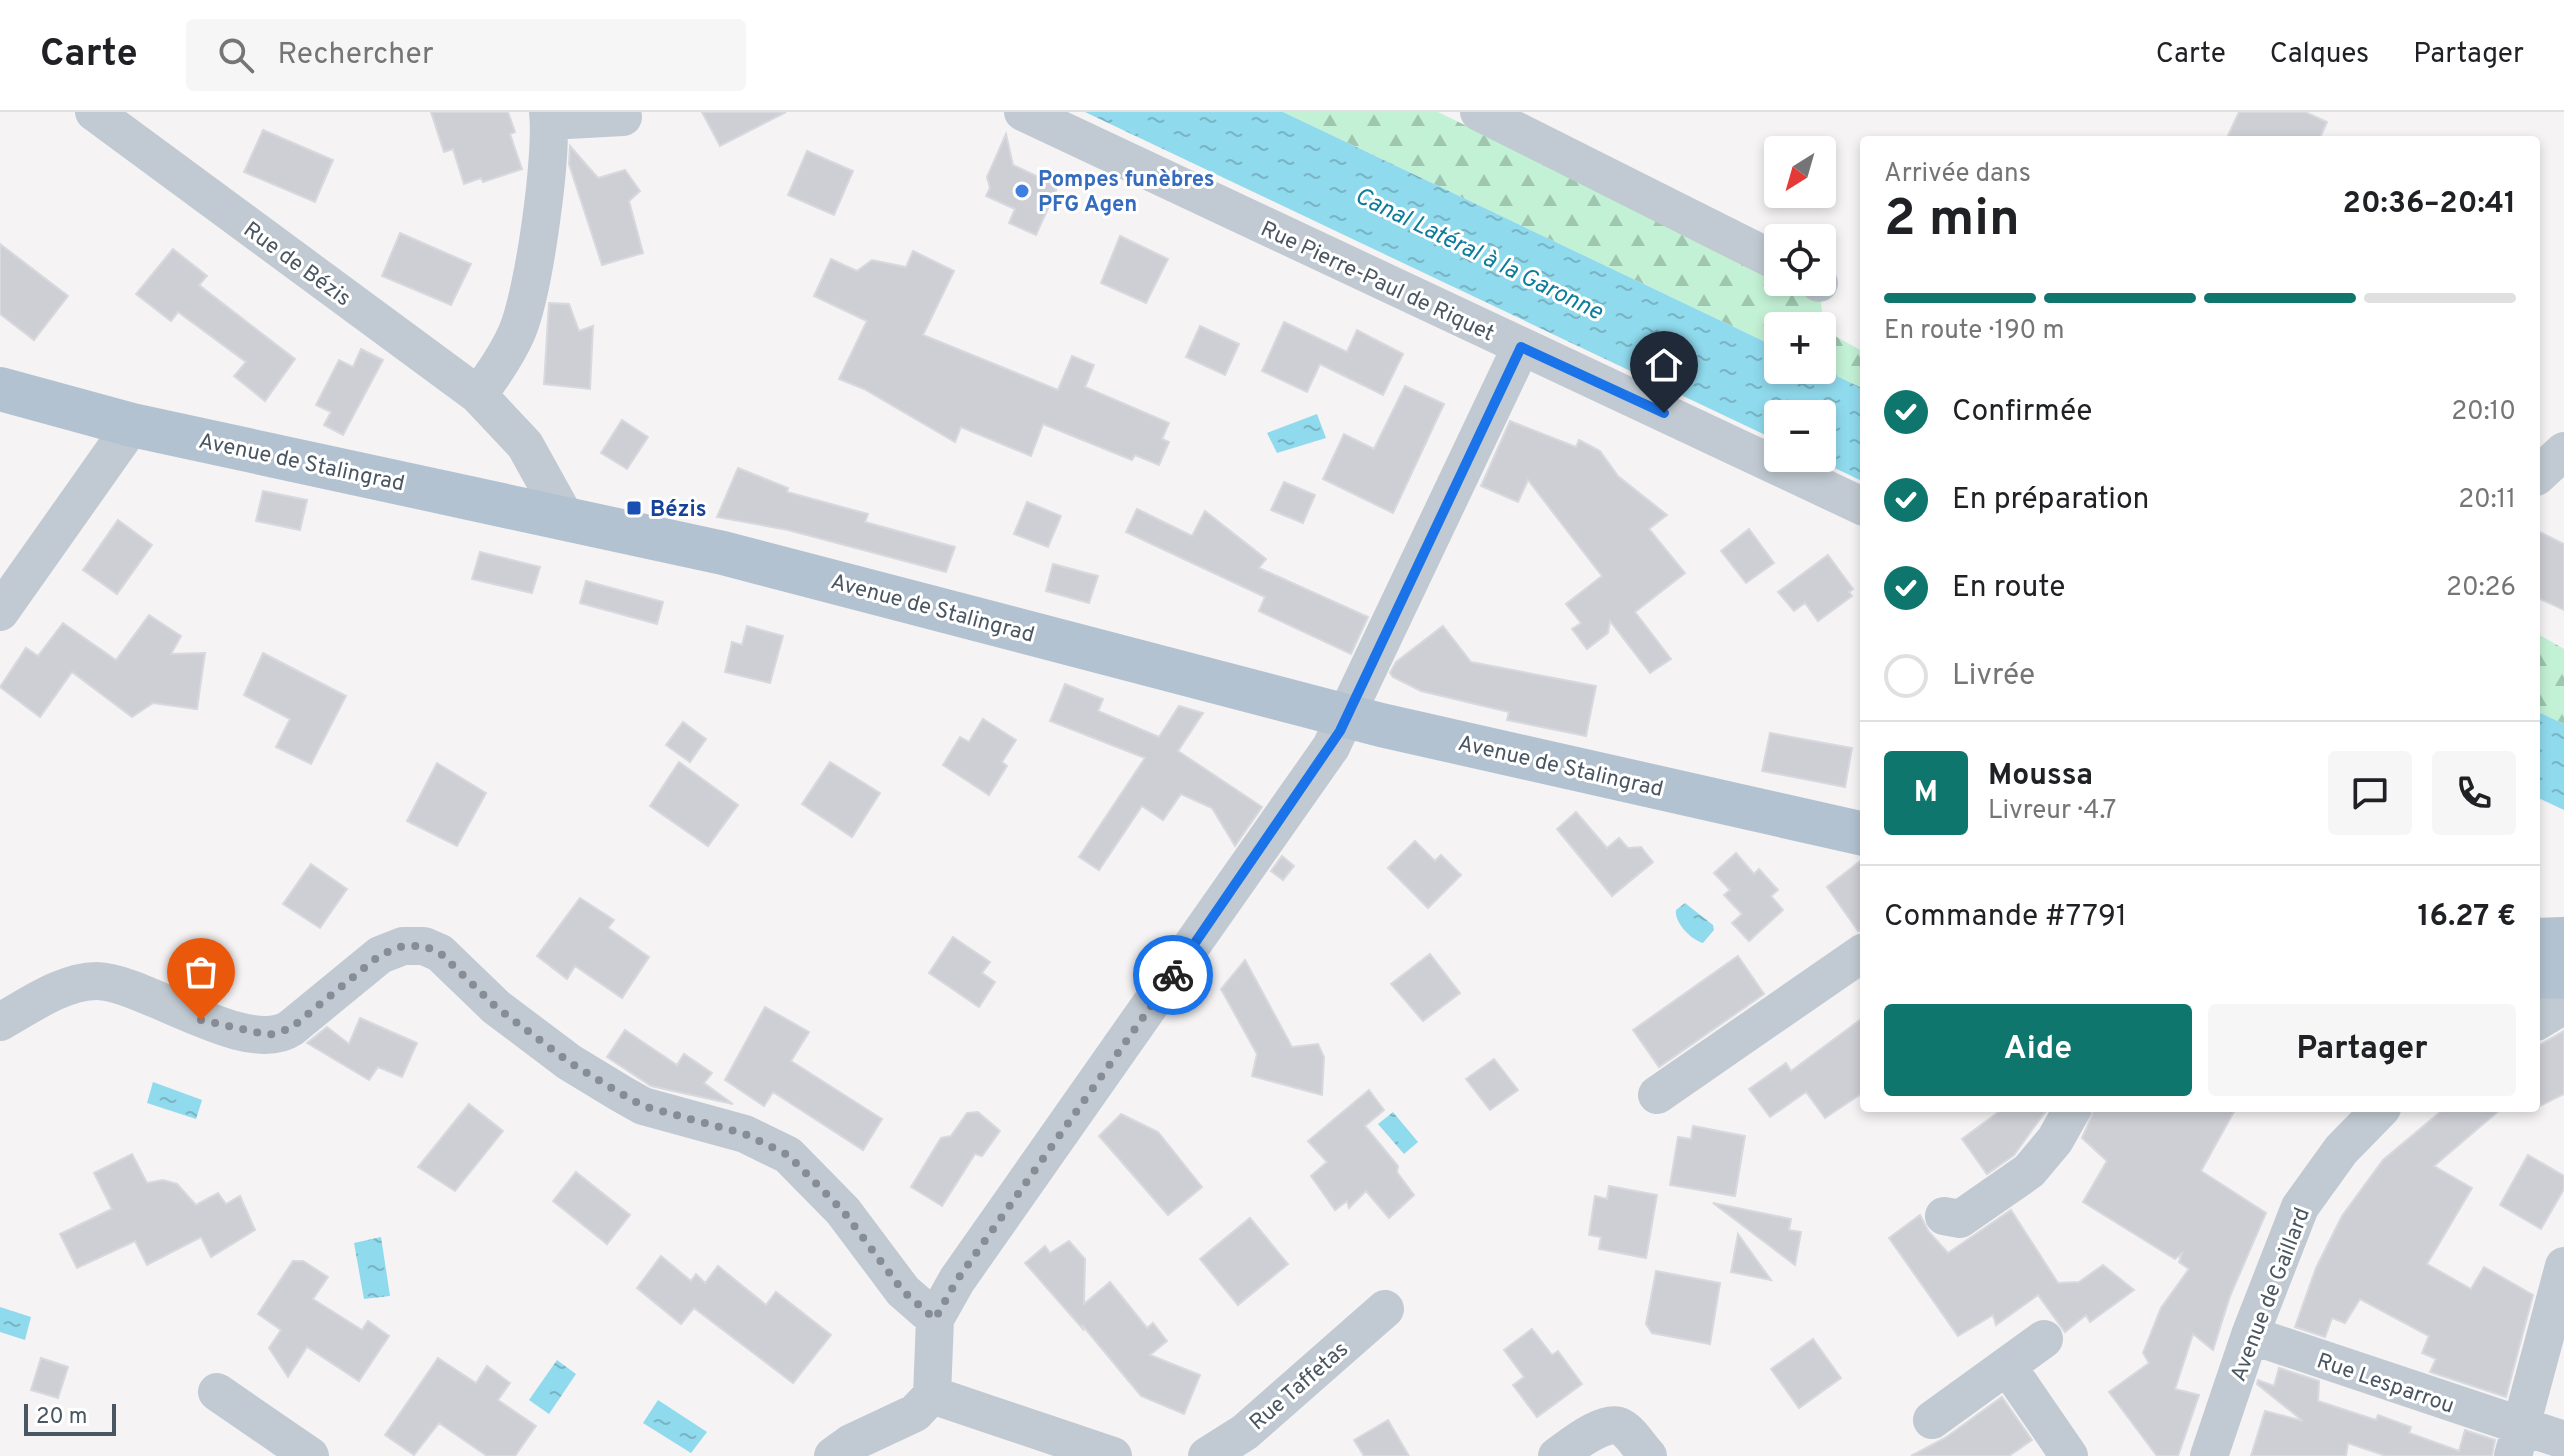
<!DOCTYPE html>
<html lang="fr">
<meta charset="utf-8">
<style>
:root{--surface:#fff;--page:#f6f6f6;--text:#202124;--muted:#757577;--line:#e0e0e0;--accent:#0f766e}
body{margin:0;font-family:Overpass,sans-serif;background:var(--page);color:var(--text);height:100vh;display:flex;flex-direction:column;font-size:30px;white-space:nowrap}
*{box-sizing:border-box;margin:0}
p{font-size:26px;color:var(--muted)}
.icon{flex:none;width:44px;height:44px;fill:none;stroke:currentColor;stroke-width:2;stroke-linecap:round;stroke-linejoin:round}
.map{position:relative;flex:1;overflow:hidden}
.panel{position:absolute;left:1860px;top:24px;width:680px;height:976px;display:flex;flex-direction:column;background:var(--surface);border-radius:8px;box-shadow:0 4px 12px #0003}
.panel>*{flex:none}
.needle{width:52px;rotate:217deg}
.tools{position:absolute;left:1764px;top:24px;display:grid;gap:16px}
.tools a{display:grid;place-items:center;width:72px;height:72px;border-radius:8px;background:var(--surface);box-shadow:0 4px 12px #0003;font-size:40px}
.scale{position:absolute;left:24px;bottom:20px;width:92px;box-sizing:border-box;padding-left:8px;border:4px solid #4a5661;border-top:0;font-size:22px;line-height:28px;white-space:nowrap;color:#4a5661;-webkit-text-stroke:6px #fff;paint-order:stroke}
.pin{position:absolute;display:grid;place-items:center;width:68px;height:68px;color:#fff;margin:-82px -34px;border-radius:50% 50% 50% 0;rotate:-45deg;box-shadow:0 0 8px #0007}
.pin .icon{rotate:45deg}
.courier{position:absolute;display:grid;place-items:center;width:80px;height:80px;margin:-40px;border:6px solid #1a73e8;border-radius:50%;background:#fff;color:#222;box-shadow:0 2px 10px #0007}
.head em{font-style:normal;font-weight:700}
.head div{display:flex;flex-direction:column-reverse}
.head{display:flex;align-items:center;justify-content:space-between;height:136px;padding:0 24px}
h1{font-size:52px;font-weight:700;line-height:60px}
.bar{display:grid;grid-template-columns:repeat(4,1fr);gap:12px 8px;align-content:center;height:96px;padding:0 24px}
.bar i{height:10px;border-radius:6px;background:var(--line)}
.bar .on{background:var(--accent)}
.bar p{grid-column:span 4}
.line{display:flex;align-items:center;gap:20px;padding:0 24px;border-top:2px solid var(--line)}
.line div{flex:1}
.round{display:grid;place-items:center;flex:none;width:84px;height:84px;border-radius:8px;background:var(--page)}
ol{padding:0 24px;list-style:none}
li{display:flex;align-items:center;gap:24px;height:88px}
li p{margin-inline-start:auto}
li .icon{padding:8px;border-radius:50%;background:var(--accent);color:#fff;stroke-width:4}
li:last-child{color:var(--muted)}
li i{width:44px;height:44px;border:4px solid var(--line);border-radius:50%}
.action{display:flex;gap:16px;margin-top:auto;padding:16px 24px}
.action a{flex:1;height:92px;border-radius:8px;background:var(--accent);color:#fff;font-size:32px;font-weight:700;line-height:92px;text-align:center}
.action a+a{background:var(--page);color:var(--text)}
header{display:flex;align-items:center;gap:48px;box-sizing:border-box;height:112px;padding:0 40px;background:var(--surface);border-bottom:2px solid var(--line)}
header strong{font-size:38px}
nav{display:flex;gap:44px;margin-inline-start:auto;font-size:28px}
.search{width:560px;height:72px;background:var(--page);display:flex;align-items:center;gap:20px;box-sizing:border-box;padding:0 28px;border-radius:8px;color:var(--muted);font-size:30px}
.map>svg:first-child{display:block}
.forest{fill:url(#forest-firs)}
.water{fill:url(#water-ripples)}
.building{fill:#cdcfd5;stroke:#d7d9de;stroke-width:2}
.lines{fill:none;stroke-linecap:round;stroke-linejoin:round}
.minor{stroke:#c1cad2;stroke-width:38}
.major{stroke:#b3c2d1;stroke-width:44}
.done{stroke:#868d94;stroke-width:8;stroke-dasharray:0 14.4}
.route{stroke:#1a73e8;stroke-width:10}
.shop-dot{fill:#3f7fe0;stroke:#fff;stroke-width:3}
.transit-dot{fill:#1a4fb4;stroke:#fff;stroke-width:3}
.labels{text-anchor:middle;stroke-width:6;stroke-linejoin:round;paint-order:stroke}
.shop-label{font-size:22px;font-weight:bold;fill:#366cbe;stroke:#fff;text-anchor:start}
.street-label{font-size:22px;fill:#4a5661;stroke:#fff}
.transit-label{font-size:22px;font-weight:bold;fill:#164399;stroke:#fff;text-anchor:start}
.water-label{font-size:24px;font-style:italic;fill:#0c7c9b;stroke:#fff}
</style>
<header>
<strong>Carte</strong>
<div class="search"><svg class="icon" aria-label="search" viewBox="0 0 24 24"><circle cx="10" cy="10" r="6"/><path d="M15 15l6 6"/></svg>Rechercher</div>
<nav><a>Carte</a><a>Calques</a><a>Partager</a></nav>
</header>
<div class="map">
<svg width="2564" height="1344" viewBox="0 0 2564 1344">
<defs>
<pattern id="forest-firs" width="22" height="20" patternUnits="userSpaceOnUse" patternTransform="scale(2)"><rect width="22" height="20" fill="#c3f1d5"/><path d="M5 1l3.5 6h-7zM16 11l3.5 6h-7z" fill="#a0c6b0"/></pattern>
<pattern id="water-ripples" width="26" height="14" patternUnits="userSpaceOnUse" patternTransform="scale(2)"><rect width="26" height="14" fill="#90daee"/><path d="M2 4q2-2 4 0t4 0M15 11q2-2 4 0t4 0" fill="none" stroke="#78b4c4"/></pattern>
</defs>
<rect width="100%" height="100%" fill="#f5f3f3"/>
<path class="forest" d="M1283,0h155l129,63 211,90v17l41,1 5,47 40,22v37l-42,-20v-43h-44v22z
M2536,521l28,16v75l-28,-13z"/>
<path class="water" d="M1085,0h198l495,236v22l44,-1 42,20v93l-50,-24h8v-44h-44v27z
M1317,302l9,24 -49,15 -10,-20z
M2536,599l28,13v86l-28,-13z
M1685,791l28,22 1,5 -11,13c-12,-3 -29,-21 -27,-33z
M153,970l49,18 -6,19 -49,-16z
M1393,1000l25,30 -14,12 -26,-30z
M381,1125l9,59 -26,3 -10,-56z
M0,1195l31,10 -6,23 -25,-8z
M557,1248l19,14 -27,40 -20,-14z
M658,1288l49,32 -16,21 -48,-30z"/>
<path class="building" d="M431,0h77l7,20 -5,2 12,35 -39,13 -2,-4 -17,6 -11,-35 -9,3z
M702,0h84l-66,34z
M2239,0h66l22,10 -8,18h-93z
M263,18l70,30 -18,42 -71,-30z
M1006,22l7,31 45,21 -22,49 -27,-12 6,-14 -29,-13 4,-8 -3,-11z
M570,34l28,32 27,-8 15,21 -11,10 14,52 -41,12 -33,-101z
M807,39l46,20 -19,44 -46,-20z
M400,121l71,31 -20,41 -69,-29z
M1120,124l48,23 -22,44 -45,-20z
M0,132l68,52 -34,44 -34,-26z
M173,137l34,27 -8,9 96,74 -30,42 -31,-25 12,-14 -68,-50 -7,9 -35,-27z
M913,139l41,20 -31,64 135,55 14,-34 22,9 -9,22 84,36 -7,16 7,3 -10,23 -24,-10 -3,5 -89,-36 -12,32 -70,-29 -6,15 -91,-53 -25,-10 28,-58 -53,-25 17,-37 26,12 15,-11 34,7z
M549,191l20,1 10,27 14,-5 -3,63 -46,-5z
M1284,210l63,30 10,-22 46,24 -20,41 -63,-31 -13,28 -45,-21z
M1200,214l39,18 -14,31 -39,-18z
M361,237l22,11 -40,75 -19,-10 7,-13 -15,-7 23,-45 14,7z
M1405,274l39,18 -51,109 -70,-34 21,-45 30,15z
M622,308l26,17 -21,32 -26,-16z
M1510,309l66,26 3,-7 21,11 18,25 49,39 -18,14 36,44 -50,39 36,47 -21,14 -40,-52 -2,12 -21,16 -15,-20 9,-6 -15,-19 36,-28 -74,-96 -10,22 -37,-16z
M738,356l50,20 -1,4 81,22 -3,8 90,25 -9,25 -158,-42 -71,-13z
M1284,370l31,13 -12,28 -32,-13z
M263,379l44,9 -7,30 -44,-9z
M1027,390l34,14 -13,31 -34,-13z
M1137,397l55,27 13,-25 61,48 -7,9 109,49 -17,37 -92,-43 6,-14 -139,-65z
M118,408l34,25 -35,49 -34,-24z
M1749,417l25,34 -28,20 -25,-32z
M2536,418l28,14v66l-28,-13z
M480,440l60,15 -8,26 -60,-14z
M1828,443l25,34 -4,3 3,4 -34,25 -13,-18 -11,8 -16,-19z
M1053,452l45,12 -9,27 -43,-12z
M586,469l77,21 -6,22 -77,-21z
M149,503l32,21 -10,18 34,-1 -8,56 -44,-6 -21,14 -60,-45 -32,45 -40,-30 26,-39 12,8 25,-33 53,37z
M747,514l36,10 -13,47 -45,-11 7,-30 10,3z
M1443,514l28,36 125,24 -10,50 -79,-16 2,-8 -88,-21 -28,-14 -3,-4 6,-11z
M263,541l83,43 -35,68 -35,-17 14,-28 -46,-24z
M1065,572l38,15 -5,12 61,26 20,-31 24,7 -25,38 84,56 -27,39 -23,-38 -31,-14 -18,26 -21,-14 -43,64 -20,-13 66,-99 -95,-37z
M983,607l33,21 -14,22 5,4 -18,29 -46,-30 17,-28 9,5z
M683,610l23,17 -16,23 -24,-17z
M1770,621l82,15 -7,39 -83,-16z
M679,650l59,43 -30,41 -58,-40z
M830,650l50,31 -28,44 -50,-33z
M437,651l49,30 -29,53 -50,-25z
M1576,700l31,36 12,-10 9,10 13,-1 12,15 -41,34 -55,-67z
M1415,729l20,20 6,-6 20,20 -33,33 -40,-40z
M1736,741l18,21 5,-5 19,21 -7,6 12,14 -34,31 -17,-18 10,-9 -18,-19 6,-5 -16,-17z
M1282,744l12,10 -11,14 -12,-9z
M1864,746v72l-6,1 -31,-44z
M311,752l36,25 -27,39 -37,-24z
M580,786l34,22 -6,8 41,29 -27,41 -47,-32 -8,13 -30,-23z
M953,825l37,25 -8,11 13,9 -16,25 -50,-34z
M1430,842l30,39 -37,28 -32,-37z
M1738,844l26,38 -105,73 -26,-37z
M1245,848l47,87 26,-3 6,13 -2,38 -70,-19 5,-22 -36,-65z
M765,895l44,25 -18,29 91,58 -19,31 -90,-58 -9,14 -39,-26z
M1864,905v75l-39,26 -19,-26 -36,25 -21,-28 37,-26 5,8z
M360,906l57,25 -15,34 -24,-10 -9,13 -62,-37 20,-16 22,17z
M625,918l52,35 7,-11 28,19 -8,10 29,21 -82,-18 -44,-29z
M2564,919v63l-28,14v-61z
M1494,947l24,31 -28,20 -24,-31z
M1369,978l15,20 -19,16 33,40 -1,6 17,23 -25,23 -23,-27 -17,17 -2,-7 -12,9 -24,-34 16,-14 -19,-21z
M469,992l34,27 -48,60 -37,-24z
M2004,996h44l-34,47 -27,19 -25,-35z
M2095,996h141l-35,63 65,42 -36,83 -17,54 -20,-16 -18,55 24,6 -21,61h-21l-48,-64 40,-29 -6,-10 18,-45 28,-39 -10,-7 3,-9 -7,6 -92,-57 24,-41 -25,-23z
M2445,996h57l-68,58 38,22 -45,76 44,25 13,-22 49,28 -27,102 -76,-25 6,-13 -14,-6 7,-17 -69,-37 -15,24 -13,-5 -7,19 -30,-10 21,-59 26,-52 41,-56z
M978,1000l22,19 -18,25 -7,-2 -33,52 -31,-19 30,-49 10,-2 16,-23z
M1121,1002l37,18 44,55 -34,28 -69,-79z
M1693,1014l52,10 -10,60 -65,-11 8,-48 13,2z
M132,1042l15,29 16,-3 14,4 19,21 22,-12 8,11 14,-8 15,34 -44,27 -10,-20 -54,28 -12,-24 -58,27 -17,-34 52,-25 -18,-36z
M2528,1043l36,21v13l-23,40 -41,-24z
M576,1060l54,43 -23,29 -54,-43z
M1609,1074l48,9 -11,63 -47,-9 2,-12 -12,-2 6,-39 12,3z
M1713,1091l78,16 -2,11 12,2 -6,33z
M2011,1098l47,73 21,-1 24,-17 31,25 -44,32 -4,-7 -21,17 -27,-37 -42,30 -3,-10 -35,21 -69,-98 31,-23 9,17 19,21z
M1250,1106l38,46 -50,41 -38,-46z
M1738,1122l33,46 -40,-8z
M1069,1129l16,18 -1,45 26,-22 37,46 6,-5 14,18 -17,14 50,20 -16,39 -43,-18 -58,-70v3l-58,-66 20,-17 5,7z
M661,1144l30,25 5,-7 9,9 13,-17 48,39 10,-13 55,43 -38,48 -99,-75 -13,16 -44,-36z
M293,1149h10l25,16 -15,22 49,31 6,-9 21,15 -30,45 -52,-34 -19,30 -19,-29 12,-18 -23,-16z
M1656,1159l64,12 -10,61 -58,-11 -6,-9z
M1532,1217l20,26 6,-4 24,33 -45,33 -24,-32 11,-8 -20,-27z
M1813,1227l28,39 -42,30 -28,-39z
M41,1246l27,9 -10,31 -27,-8z
M438,1246l38,25 11,-17 23,17 -12,17 38,26 -21,30h-28l-48,-33 -25,32 -29,-20z
M2279,1256l40,13 -1,20 58,19 2,-5 33,12 -2,6 50,18 6,-21 30,10 -3,16h-106l-38,-13 -2,13h-95l14,-45 38,10 -46,-37 1,-4 16,6z
M2002,1285l30,43 -23,16h-98l34,-18z
M1388,1308l21,36h-45l-10,-16z"/>
<g class="lines">
<path class="minor" d="M94,0l384,283 47,50 41,74
M1023,0l841,395
M1479,0l299,150
M549,9l74,-4
M1818,170l1,1
M478,283c15,-20 29,-40 39,-63 17,-40 36,-177 31,-220
M2536,365l28,-26
M0,500l132,-187
M0,910c29,-16 63,-41 97,-41 48,1 150,77 194,47l89,-73 23,-9h21l16,7 56,54 73,55 51,31 23,13 102,28 43,21 55,56 60,80 32,28
M2536,910l28,-17
M1657,983l207,-143
M1944,1104l16,3 69,-48 26,-31 18,-32
M2250,1223l314,105
M2008,1255l61,89
M217,1280l93,64
M932,1283l181,61
M1932,1308l112,-81
M833,1344l18,-13 64,-30 17,-18 3,-76 22,-39 374,-533 190,-400
M1207,1344l38,-24 140,-123
M1557,1344c13,-9 48,-38 64,-29 10,5 19,21 27,29
M2209,1344l41,-121 50,-128 41,-57 41,-42
M2513,1344l51,-190"/>
<path class="major" d="M0,277l132,36 591,128 658,172 483,109
M2536,828l28,-1
M2536,864l28,1"/>
</g>
<g class="lines">
<path class="done" d="M201,908l68,15 22,-7 89,-73 23,-9h21l16,7 56,54 73,55 51,31 23,13 102,28 43,21 55,56 60,80 32,28 22,-39 216,-305"/>
<path class="route" d="M1173,863l167,-244 181,-384 143,66"/>
</g>
<circle class="shop-dot" cx="1022" cy="79" r="8"/>
<rect class="transit-dot" x="626" y="388" width="16" height="16" rx="4"/>
<g class="labels">
<g class="shop-label">
<text x="1038" y="74">Pompes funèbres<tspan x="1038" dy="25">PFG Agen</tspan></text>
</g>
<g class="street-label">
<text transform="translate(298 151) rotate(36)" y="8">Rue de Bézis</text>
<text transform="translate(1378 168) rotate(25)" y="8">Rue Pierre-Paul de Riquet</text>
<text transform="translate(302 349) rotate(12)" y="8">Avenue de Stalingrad</text>
<text transform="translate(933 495) rotate(15)" y="8">Avenue de Stalingrad</text>
<text transform="translate(1561 653) rotate(13)" y="8">Avenue de Stalingrad</text>
<text transform="translate(2269 1182) rotate(-69)" y="8">Avenue de Gaillard</text>
<text transform="translate(2386 1270) rotate(19)" y="8">Rue Lesparrou</text>
<text transform="translate(1298 1273) rotate(-41)" y="8">Rue Taffetas</text>
</g>
<g class="transit-label">
<text x="650" y="404">Bézis</text>
</g>
<g class="water-label">
<text transform="translate(1479 141) rotate(26)" y="8">Canal Latéral à la Garonne</text>
</g>
</g>
</svg>
<div class="tools">
<a><svg class="needle" viewBox="-14 -14 28 28"><path d="M0-13l5 13h-10z" fill="#e53935"/><path d="M0 13l5-13h-10z" fill="#757577"/></svg></a>
<a><svg class="icon" aria-label="locate" viewBox="0 0 24 24"><circle cx="12" cy="12" r="6"/><path d="M12 2v4M12 18v4M2 12h4M18 12h4"/></svg></a>
<a>+</a>
<a>−</a>
</div>
<div class="scale">20 m</div>
<div class="pin" style="left:201px;top:908px;background:#ea580c"><svg class="icon" aria-label="bag" viewBox="0 0 24 24"><path d="M5 8h14l-1 12H6zM9 8a3 3 0 0 1 6 0"/></svg></div>
<div class="pin" style="left:1664px;top:301px;background:#1f2937"><svg class="icon" aria-label="home" viewBox="0 0 24 24"><path d="M3 11l9-7 9 7M6 9v11h12V9"/></svg></div>
<div class="courier" style="left:1173px;top:863px"><svg class="icon" aria-label="bike" viewBox="0 0 24 24"><circle cx="6" cy="16" r="4"/><circle cx="18" cy="16" r="4"/><path d="M6 16l4-8h5l3 8M10 8l3 8H6M13 5h3"/></svg></div>
<section class="panel">
<div class="head"><div><h1>2 min</h1><p>Arrivée dans</p></div><em>20:36–20:41</em></div>
<div class="bar"><i class="on"></i><i class="on"></i><i class="on"></i><i></i><p>En route · 190 m</p></div>
<ol>
<li><svg class="icon" aria-label="check" viewBox="0 0 24 24"><path d="M5 12l5 5 9-10"/></svg>Confirmée<p>20:10</p></li>
<li><svg class="icon" aria-label="check" viewBox="0 0 24 24"><path d="M5 12l5 5 9-10"/></svg>En préparation<p>20:11</p></li>
<li><svg class="icon" aria-label="check" viewBox="0 0 24 24"><path d="M5 12l5 5 9-10"/></svg>En route<p>20:26</p></li>
<li><i></i>Livrée</li>
</ol>
<div class="line" style="height:144px"><b class="round" style="background:var(--accent);color:#fff">M</b><div><b>Moussa</b><p>Livreur · 4.7</p></div><a class="round"><svg class="icon" aria-label="chat" viewBox="0 0 24 24"><path d="M4 5h16v11H9l-5 4z"/></svg></a><a class="round"><svg class="icon" aria-label="phone" viewBox="0 0 24 24"><path d="M5 4h4l2 5-3 2q2 4 5 5l2-3 5 2v4C11 20 4 13 5 4z"/></svg></a></div>
<div class="line" style="height:104px"><div>Commande #7791</div><b>16.27 €</b></div>
<div class="action"><a>Aide</a><a>Partager</a></div>
</section>
</div>
